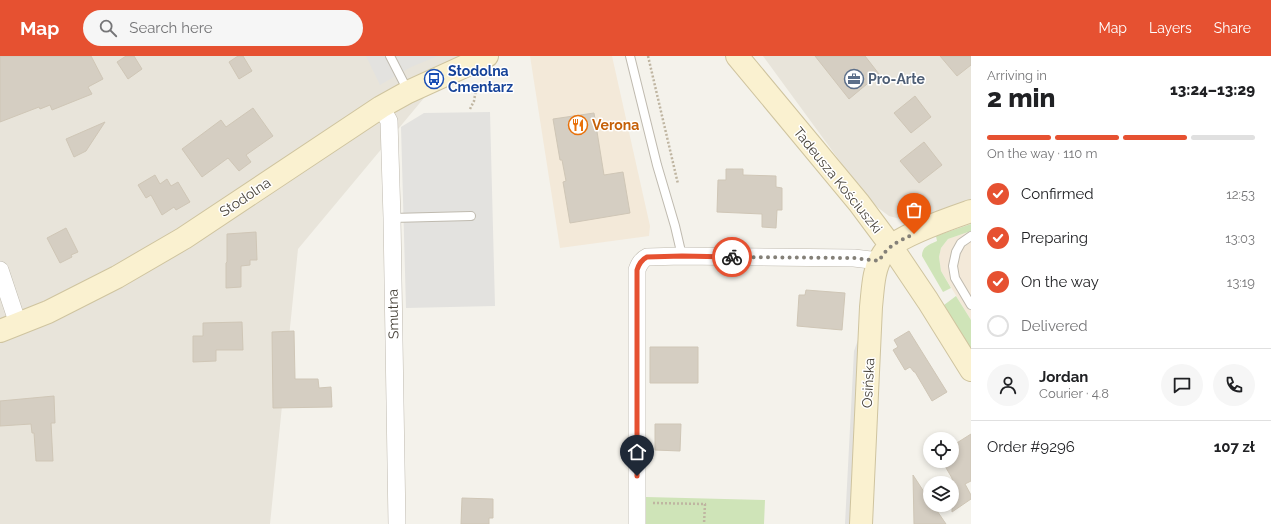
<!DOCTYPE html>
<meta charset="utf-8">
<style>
:root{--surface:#fff;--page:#f6f6f6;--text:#202124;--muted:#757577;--line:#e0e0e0;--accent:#e65131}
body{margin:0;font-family:Raleway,sans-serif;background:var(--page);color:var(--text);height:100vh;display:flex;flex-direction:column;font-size:15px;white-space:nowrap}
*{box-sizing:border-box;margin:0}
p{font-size:13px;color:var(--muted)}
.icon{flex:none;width:22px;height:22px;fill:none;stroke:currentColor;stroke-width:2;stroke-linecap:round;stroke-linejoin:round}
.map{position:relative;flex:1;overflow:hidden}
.side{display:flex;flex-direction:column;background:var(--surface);width:300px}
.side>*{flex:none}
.fabs{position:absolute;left:923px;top:376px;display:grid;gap:8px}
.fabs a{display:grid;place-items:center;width:36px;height:36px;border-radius:50%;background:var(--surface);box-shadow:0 2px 6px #0003;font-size:20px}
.pin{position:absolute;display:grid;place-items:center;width:34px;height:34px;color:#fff;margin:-41px -17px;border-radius:50% 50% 50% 0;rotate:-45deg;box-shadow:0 0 4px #0007}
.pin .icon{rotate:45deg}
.courier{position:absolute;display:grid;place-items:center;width:40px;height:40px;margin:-20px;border:3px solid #e65131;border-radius:50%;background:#fff;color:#222;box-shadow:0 1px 5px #0007}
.headline em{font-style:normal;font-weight:800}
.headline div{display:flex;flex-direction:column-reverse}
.headline{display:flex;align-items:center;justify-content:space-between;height:68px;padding:0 16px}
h1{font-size:26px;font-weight:800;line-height:30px}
.bar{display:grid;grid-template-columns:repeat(4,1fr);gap:6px 4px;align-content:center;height:48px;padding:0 16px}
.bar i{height:5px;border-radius:3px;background:var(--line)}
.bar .on{background:var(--accent)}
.bar p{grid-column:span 4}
.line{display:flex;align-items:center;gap:10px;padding:0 16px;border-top:1px solid var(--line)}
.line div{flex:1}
.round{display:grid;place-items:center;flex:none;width:42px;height:42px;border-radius:21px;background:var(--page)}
ol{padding:0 16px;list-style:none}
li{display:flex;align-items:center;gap:12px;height:44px}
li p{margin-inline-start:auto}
li .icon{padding:4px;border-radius:50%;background:var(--accent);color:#fff;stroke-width:4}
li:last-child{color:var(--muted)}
li i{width:22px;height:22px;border:2px solid var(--line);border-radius:50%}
header{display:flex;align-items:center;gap:24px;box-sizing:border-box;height:56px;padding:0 20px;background:var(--accent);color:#fff}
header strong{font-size:19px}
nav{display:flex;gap:22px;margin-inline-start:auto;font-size:14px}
.search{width:280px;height:36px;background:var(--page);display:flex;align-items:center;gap:10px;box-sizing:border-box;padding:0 14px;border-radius:22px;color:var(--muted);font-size:15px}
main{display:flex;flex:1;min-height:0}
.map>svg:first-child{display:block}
.residential{fill:#e8e4da}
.commercial{fill:#f3e9d9}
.green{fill:#cfe4b8}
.parking{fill:#e3e2df}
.building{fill:#d5cec2;stroke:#cfc6b6}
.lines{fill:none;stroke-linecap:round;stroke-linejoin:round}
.lane-casing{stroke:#bfbaaf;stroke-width:10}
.street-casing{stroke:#bfbaaf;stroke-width:18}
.secondary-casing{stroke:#cfc49f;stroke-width:24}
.path{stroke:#bfb5a1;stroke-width:2.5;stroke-dasharray:2 2;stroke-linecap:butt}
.lane{stroke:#fff;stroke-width:8}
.street{stroke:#fff;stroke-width:17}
.secondary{stroke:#faf1d0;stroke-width:22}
.done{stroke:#848078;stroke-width:4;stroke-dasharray:0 7.2}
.route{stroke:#e65131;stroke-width:5}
.labels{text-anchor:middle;stroke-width:3;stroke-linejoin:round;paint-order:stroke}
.transit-label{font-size:14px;font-weight:bold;fill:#164399;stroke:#fff;text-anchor:start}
.service-label{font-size:14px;font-weight:bold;fill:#4e5e75;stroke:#fff;text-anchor:start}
.food-label{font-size:14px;font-weight:bold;fill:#c56008;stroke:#fff;text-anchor:start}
.street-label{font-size:14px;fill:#48433a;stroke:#fff}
</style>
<header>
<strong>Map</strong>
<div class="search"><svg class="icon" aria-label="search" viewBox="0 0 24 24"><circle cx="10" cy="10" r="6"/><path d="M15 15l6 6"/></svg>Search here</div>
<nav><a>Map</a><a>Layers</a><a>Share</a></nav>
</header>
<main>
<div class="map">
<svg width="971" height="468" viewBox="0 0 971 468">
<rect width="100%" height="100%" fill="#f4f2eb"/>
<path class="residential" d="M0,0h459l-161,193 -28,275h-270z
M763,0h208v143l-54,19 -13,2 -15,-4 -12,-9 -16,-17z"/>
<path class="commercial" d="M530,0h82l38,170 -1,10 -89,12z
M971,175v89l-30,-49 -2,-14 2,-9 7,-9z"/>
<path class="green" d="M971,168v7l-23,8 -7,9 -2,9 2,14 10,17 -8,4 -21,-36c0,-9 6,-11 15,-15l-1,-5z
M956,240l15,24v29l-27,-44z
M646,441l119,3 -1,24h-118z"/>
<path class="parking" d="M366,0h72l-27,11 -31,18z
M490,56l5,194 -89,2 -5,-181 23,-14z
M863,270l-8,198h-10l9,-173z"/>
<path class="building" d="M0,0h91l12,23 -15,8 4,7 -40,16 -2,-5 -10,4 -1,-2 -39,15z
M126,0h8l8,13 -14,10 -11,-17z
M238,0h5l9,15 -13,8 -10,-17z
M815,0h50l14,18 -30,25z
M940,0h31v9l-14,11z
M915,40l16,21 -20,16 -17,-20z
M253,52l20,28 -27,19 5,7 -12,9 -11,-13 -26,19 -20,-28 39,-29 5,7z
M594,57l10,62 19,-3 7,41 -60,10 -7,-41 3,-1 -4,-21h-2l-7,-41z
M105,66l-19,29 -12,6 -8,-18z
M924,86l18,23 -23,18 -19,-22z
M726,113h17v6l33,1v11l6,1v22h-5l-1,18 -14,-1v-13l-45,-2 1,-32h8z
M155,119l5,9 7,-5 4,7 7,-4 12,20 -14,8 -2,-3 -12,8 -11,-20 -5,3 -8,-13z
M66,172l12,24 -7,3 1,2 -12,6 -13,-25z
M256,176l1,28h-7v5l-9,1v21l-15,1v-25l1,-1v-28z
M806,234l39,3 -3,37 -45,-4 2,-31h6z
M242,266l1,28h-27v11l-23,1v-26h10v-13z
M294,275l1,48h23l1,9 12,-1 1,20 -59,1 -1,-76z
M909,275l38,61 -15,9 -17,-29h-1l-4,-5 -5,3 -12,-20 5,-3 -4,-7z
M650,291h48v36h-48z
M54,340l1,27h-4l2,38h-17l-2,-28h-2l-1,-9 -31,2v-25z
M655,368h26l-1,27 -25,-1z
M971,378v47l-6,3 6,11v4l-19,13v-34l-10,-17h10v-15z
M913,419l17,26v4h3l13,19h-32z
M462,442l31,1v19h-4v6h-28z"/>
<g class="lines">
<defs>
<path id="lane" d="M390,0l18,35
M630,0l27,109 18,61 7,30
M392,162l79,-2
M971,180l-10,7 -5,9 -3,14 2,12 16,27"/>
<path id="street" d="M381,51l8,14 3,97 5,306
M0,214l18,54
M637,468v-254c2,-6 4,-10 10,-13l35,-1 172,2 25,3"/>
<path id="secondary" d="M737,0l122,147 32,43 37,55 43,69
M0,275l48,-19 69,-35 67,-39 197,-131 27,-15 79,-36
M861,468l10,-217c2,-18 2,-38 12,-53 11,-17 68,-36 88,-43"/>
</defs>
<use href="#lane" class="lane-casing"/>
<use href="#street" class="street-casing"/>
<use href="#secondary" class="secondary-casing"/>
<path class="path" d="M648,0l30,128
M470,53l4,-8 3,-18
M653,447l52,1 -1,20"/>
<use href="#lane" class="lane"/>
<use href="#street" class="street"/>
<use href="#secondary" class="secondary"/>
</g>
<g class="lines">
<path class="done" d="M732,201l122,1 25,3c9,-16 20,-20 35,-27"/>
<path class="route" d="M637,420v-206c2,-6 4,-10 10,-13l35,-1 50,1"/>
</g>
<defs>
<symbol id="bus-ring" viewBox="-11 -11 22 22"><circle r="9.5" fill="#fff" stroke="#1a4fb4" stroke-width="1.5"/><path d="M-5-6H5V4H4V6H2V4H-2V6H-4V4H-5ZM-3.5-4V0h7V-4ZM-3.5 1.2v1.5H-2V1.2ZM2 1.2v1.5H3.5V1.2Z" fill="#1a4fb4"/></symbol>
<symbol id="office-ring" viewBox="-11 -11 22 22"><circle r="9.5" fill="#fff" stroke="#5c6f8a" stroke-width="1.5"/><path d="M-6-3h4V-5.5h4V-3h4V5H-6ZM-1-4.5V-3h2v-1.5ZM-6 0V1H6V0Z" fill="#5c6f8a"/></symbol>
<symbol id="restaurant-ring" viewBox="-11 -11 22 22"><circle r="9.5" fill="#fff" stroke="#e8710a" stroke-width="1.5"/><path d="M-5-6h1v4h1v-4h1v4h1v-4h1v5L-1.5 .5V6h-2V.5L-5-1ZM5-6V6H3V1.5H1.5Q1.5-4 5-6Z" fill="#e8710a"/></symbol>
</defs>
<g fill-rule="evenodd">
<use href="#bus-ring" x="423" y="12" width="22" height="22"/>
<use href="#office-ring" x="843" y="12" width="22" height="22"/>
<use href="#restaurant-ring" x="567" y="58" width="22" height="22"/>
</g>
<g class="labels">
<g class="transit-label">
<text x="448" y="20">Stodolna<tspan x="448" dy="16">Cmentarz</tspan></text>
</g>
<g class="service-label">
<text x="868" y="28">Pro-Arte</text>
</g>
<g class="food-label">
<text x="592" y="74">Verona</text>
</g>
<g class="street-label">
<text transform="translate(838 124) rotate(51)" y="5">Tadeusza Kościuszki</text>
<text transform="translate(245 141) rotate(-34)" y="5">Stodolna</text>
<text transform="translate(393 258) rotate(-91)" y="5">Smutna</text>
<text transform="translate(868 327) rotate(-87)" y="5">Osińska</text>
</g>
</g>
</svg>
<div class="fabs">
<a><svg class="icon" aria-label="locate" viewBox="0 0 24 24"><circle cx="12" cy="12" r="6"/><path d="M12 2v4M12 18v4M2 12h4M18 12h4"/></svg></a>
<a><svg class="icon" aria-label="layers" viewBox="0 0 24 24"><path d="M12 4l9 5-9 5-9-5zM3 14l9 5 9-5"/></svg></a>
</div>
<div class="pin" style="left:914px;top:178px;background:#ea580c"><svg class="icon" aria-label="bag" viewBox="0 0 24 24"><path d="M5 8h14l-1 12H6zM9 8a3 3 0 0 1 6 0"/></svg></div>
<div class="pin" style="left:637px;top:420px;background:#1f2937"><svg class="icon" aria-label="home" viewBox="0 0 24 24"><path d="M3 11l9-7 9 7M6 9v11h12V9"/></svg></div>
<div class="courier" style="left:732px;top:201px"><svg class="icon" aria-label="bike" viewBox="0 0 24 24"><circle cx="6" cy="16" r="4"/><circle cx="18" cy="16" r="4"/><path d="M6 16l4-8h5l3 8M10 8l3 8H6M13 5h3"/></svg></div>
</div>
<section class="side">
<div class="headline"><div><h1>2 min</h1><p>Arriving in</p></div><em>13:24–13:29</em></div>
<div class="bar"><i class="on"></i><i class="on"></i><i class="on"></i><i></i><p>On the way · 110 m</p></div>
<ol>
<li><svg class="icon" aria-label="check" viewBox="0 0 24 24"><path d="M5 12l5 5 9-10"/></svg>Confirmed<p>12:53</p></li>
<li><svg class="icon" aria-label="check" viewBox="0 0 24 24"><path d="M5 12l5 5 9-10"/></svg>Preparing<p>13:03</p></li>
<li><svg class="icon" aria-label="check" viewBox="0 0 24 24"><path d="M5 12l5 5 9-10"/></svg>On the way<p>13:19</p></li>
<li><i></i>Delivered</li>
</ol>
<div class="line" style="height:72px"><a class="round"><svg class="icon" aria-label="person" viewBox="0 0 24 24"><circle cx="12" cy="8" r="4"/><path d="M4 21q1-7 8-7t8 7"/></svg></a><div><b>Jordan</b><p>Courier · 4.8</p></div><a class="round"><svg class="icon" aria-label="chat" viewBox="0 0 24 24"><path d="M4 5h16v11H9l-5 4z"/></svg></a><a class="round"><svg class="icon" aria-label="phone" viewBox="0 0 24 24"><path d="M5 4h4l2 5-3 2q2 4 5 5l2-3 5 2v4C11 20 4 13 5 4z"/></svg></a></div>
<div class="line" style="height:52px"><div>Order #9296</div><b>107 zł</b></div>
</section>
</main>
